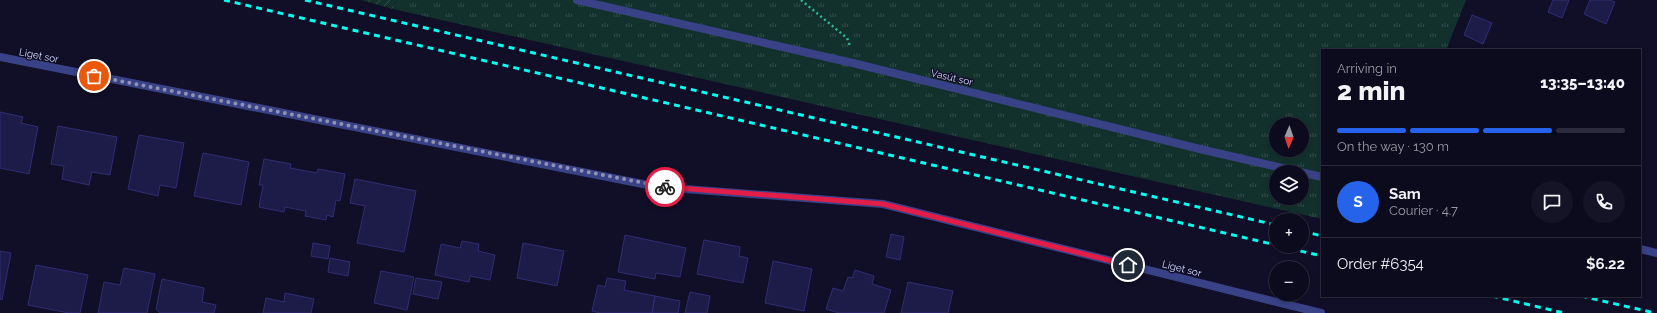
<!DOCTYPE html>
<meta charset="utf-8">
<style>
:root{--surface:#0c0b1d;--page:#151426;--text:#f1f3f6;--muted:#9a9ba4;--line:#2c2b3b;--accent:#2563eb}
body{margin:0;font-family:Raleway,sans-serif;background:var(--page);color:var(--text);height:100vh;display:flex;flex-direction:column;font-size:15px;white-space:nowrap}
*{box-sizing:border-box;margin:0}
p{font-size:13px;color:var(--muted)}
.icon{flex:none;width:22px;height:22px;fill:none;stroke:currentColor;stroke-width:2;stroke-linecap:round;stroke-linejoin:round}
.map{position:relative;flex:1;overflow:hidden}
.panel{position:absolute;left:1321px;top:49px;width:320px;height:248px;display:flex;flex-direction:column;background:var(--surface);border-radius:0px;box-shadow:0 2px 6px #0003,0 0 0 1px var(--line)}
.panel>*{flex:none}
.needle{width:26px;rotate:182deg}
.controls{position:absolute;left:1269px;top:117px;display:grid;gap:8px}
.controls a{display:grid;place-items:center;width:40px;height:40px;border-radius:50%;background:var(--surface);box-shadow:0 2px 6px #0003,0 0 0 1px var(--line);font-size:20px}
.pin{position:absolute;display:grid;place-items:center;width:34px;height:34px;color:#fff;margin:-17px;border:2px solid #fff;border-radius:50%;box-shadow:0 1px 4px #0007}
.courier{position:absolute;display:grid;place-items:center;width:40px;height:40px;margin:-20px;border:3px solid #e11d48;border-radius:50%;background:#fff;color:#222;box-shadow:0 1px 5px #0007}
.head em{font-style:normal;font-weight:800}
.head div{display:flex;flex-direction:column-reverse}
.head{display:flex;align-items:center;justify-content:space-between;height:68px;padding:0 16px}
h1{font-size:26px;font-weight:800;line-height:30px}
.bar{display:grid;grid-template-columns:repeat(4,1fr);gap:6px 4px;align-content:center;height:48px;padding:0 16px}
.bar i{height:5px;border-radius:3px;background:var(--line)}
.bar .current{background:var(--accent)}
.bar p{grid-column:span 4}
.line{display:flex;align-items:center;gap:10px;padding:0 16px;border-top:1px solid var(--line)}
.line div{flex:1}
.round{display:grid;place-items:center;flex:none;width:42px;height:42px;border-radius:21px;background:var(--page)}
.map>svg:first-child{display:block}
.grass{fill:url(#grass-tufts);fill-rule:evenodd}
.garden{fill:url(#garden-furrows)}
.building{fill:#1d1b48;stroke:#302d75}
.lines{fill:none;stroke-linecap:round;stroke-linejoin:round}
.path{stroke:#2eba9d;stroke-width:2.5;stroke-dasharray:2 3;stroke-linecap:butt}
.street{stroke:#3a4287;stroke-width:8}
.rail{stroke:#01fff2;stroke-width:3;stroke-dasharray:6 5;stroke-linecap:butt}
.done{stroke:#9091b3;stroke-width:4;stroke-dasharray:0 7.2}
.route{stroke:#e11d48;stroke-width:5}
.labels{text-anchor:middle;stroke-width:3;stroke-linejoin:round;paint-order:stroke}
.street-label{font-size:10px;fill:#d5d7ff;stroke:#100f27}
</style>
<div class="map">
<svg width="1657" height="313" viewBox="0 0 1657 313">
<defs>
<pattern id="grass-tufts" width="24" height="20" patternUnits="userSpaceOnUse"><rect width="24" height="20" fill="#12312c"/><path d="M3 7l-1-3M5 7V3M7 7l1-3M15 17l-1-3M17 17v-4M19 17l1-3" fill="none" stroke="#344e4c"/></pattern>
<pattern id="garden-furrows" width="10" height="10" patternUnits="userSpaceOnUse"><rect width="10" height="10" fill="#12312c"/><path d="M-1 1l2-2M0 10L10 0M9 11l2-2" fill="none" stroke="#344e4c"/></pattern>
</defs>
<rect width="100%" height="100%" fill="#100f27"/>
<path class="grass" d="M396,0h1070l-20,50h-124v169l-929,-210zM1276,124h26v26h-26zM1276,172h26v26h-26z"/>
<path class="garden" d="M361,0h35l-3,9z"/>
<path class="building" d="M1553,0h16l-7,18 -14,-6z
M1590,0h19l6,2 -9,22 -22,-10z
M1472,15l20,8 -9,21 -19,-9z
M0,112l23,5 -2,6 17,4 -9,47 -29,-6z
M58,126l59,11 -7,38 -18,-3 -3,13 -27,-6 2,-13 -13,-2z
M139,135l45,8 -8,45 -16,-3 -2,11 -30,-7z
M203,153l46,9 -8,43 -47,-9z
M264,159l27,5 -1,4 27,5 1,-4 27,5 -5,27 -4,-1 -3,17 -6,-2 -1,5 -21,-4 1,-5 -21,-4 -1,5 -25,-5 4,-22h-4z
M355,179l61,12 -12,61 -47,-9 8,-37 -15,-3z
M891,234l13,3 -4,23 -14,-3z
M625,235l61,13 -6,29 -24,-4 -1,6 -37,-7z
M704,240l36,7 -1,9 9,2 -5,25 -46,-9z
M462,241l17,3 -1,7 17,4 -5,25 -20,-4 -1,6 -34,-7 6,-31 19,4z
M313,243l17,3 -2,13 -17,-3z
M523,243l41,8 -7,35 -40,-8z
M0,251l11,2 -9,47 -2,-1z
M330,258l20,4 -2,14 -20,-4z
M773,261l39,8 -8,42 -39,-8z
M36,265l52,10 -8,38h-11l-41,-8z
M124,268l31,6 -8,39h-49l6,-31 16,3z
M855,270l19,6 -2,8 19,6 -7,23h-45l-13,-4 7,-21 10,3 5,-14 4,1z
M381,271l33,6 -7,33 -33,-7z
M416,278l26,4 -4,17 -25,-5z
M607,278l19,3 -2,9 31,6 -3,17h-52l-8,-2 6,-26 7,2z
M162,279l42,9 -2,14 14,3 -2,8h-54l-4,-4z
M908,282l45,9 -5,22h-47z
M690,292l20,4 -3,17h-22z
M285,293l29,6 -3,14h-48l3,-15 18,4z
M655,296l25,5 -2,12h-26z"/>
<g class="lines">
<path class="path" d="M801,0l46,38 3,8"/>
<path class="street" d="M577,0l280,64 347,86 118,27
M0,57l658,130 225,17 438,109
M1640,249l17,4"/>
<path class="rail" d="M224,0l1052,245
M305,0l971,225
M1302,231l20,5
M1279,246l43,10
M1492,296l72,17
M1581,296l74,17"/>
</g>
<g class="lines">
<path class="done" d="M94,76l571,111"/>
<path class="route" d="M665,187l218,17 245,61"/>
</g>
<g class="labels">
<g class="street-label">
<text transform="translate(39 55) rotate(11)" y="4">Liget sor</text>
<text transform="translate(952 77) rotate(13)" y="4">Vasút sor</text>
<text transform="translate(1182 268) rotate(14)" y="4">Liget sor</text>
</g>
</g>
</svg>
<div class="controls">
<a><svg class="needle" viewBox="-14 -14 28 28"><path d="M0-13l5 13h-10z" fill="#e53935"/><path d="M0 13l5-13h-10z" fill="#9a9ba4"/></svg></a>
<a><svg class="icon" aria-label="layers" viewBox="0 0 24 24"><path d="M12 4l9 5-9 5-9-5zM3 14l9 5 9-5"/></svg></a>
<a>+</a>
<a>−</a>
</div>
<div class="pin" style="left:94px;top:76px;background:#ea580c"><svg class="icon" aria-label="bag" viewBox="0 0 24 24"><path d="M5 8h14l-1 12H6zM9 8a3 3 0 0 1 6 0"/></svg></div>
<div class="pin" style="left:1128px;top:265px;background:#1f2937"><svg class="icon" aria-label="home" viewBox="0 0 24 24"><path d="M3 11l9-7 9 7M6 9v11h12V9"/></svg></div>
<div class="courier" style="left:665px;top:187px"><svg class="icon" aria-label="bike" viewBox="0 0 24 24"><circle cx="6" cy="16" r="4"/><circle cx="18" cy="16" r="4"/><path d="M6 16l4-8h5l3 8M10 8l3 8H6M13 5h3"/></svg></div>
<section class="panel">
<div class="head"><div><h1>2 min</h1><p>Arriving in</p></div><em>13:35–13:40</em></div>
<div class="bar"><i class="current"></i><i class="current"></i><i class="current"></i><i></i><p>On the way · 130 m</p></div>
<div class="line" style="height:72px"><b class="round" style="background:var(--accent);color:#fff">S</b><div><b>Sam</b><p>Courier · 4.7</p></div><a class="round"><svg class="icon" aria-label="chat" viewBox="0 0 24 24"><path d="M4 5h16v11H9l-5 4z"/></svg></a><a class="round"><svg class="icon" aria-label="phone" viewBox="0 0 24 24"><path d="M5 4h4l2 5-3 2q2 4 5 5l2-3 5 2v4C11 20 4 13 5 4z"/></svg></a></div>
<div class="line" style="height:52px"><div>Order #6354</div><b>$6.22</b></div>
</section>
</div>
